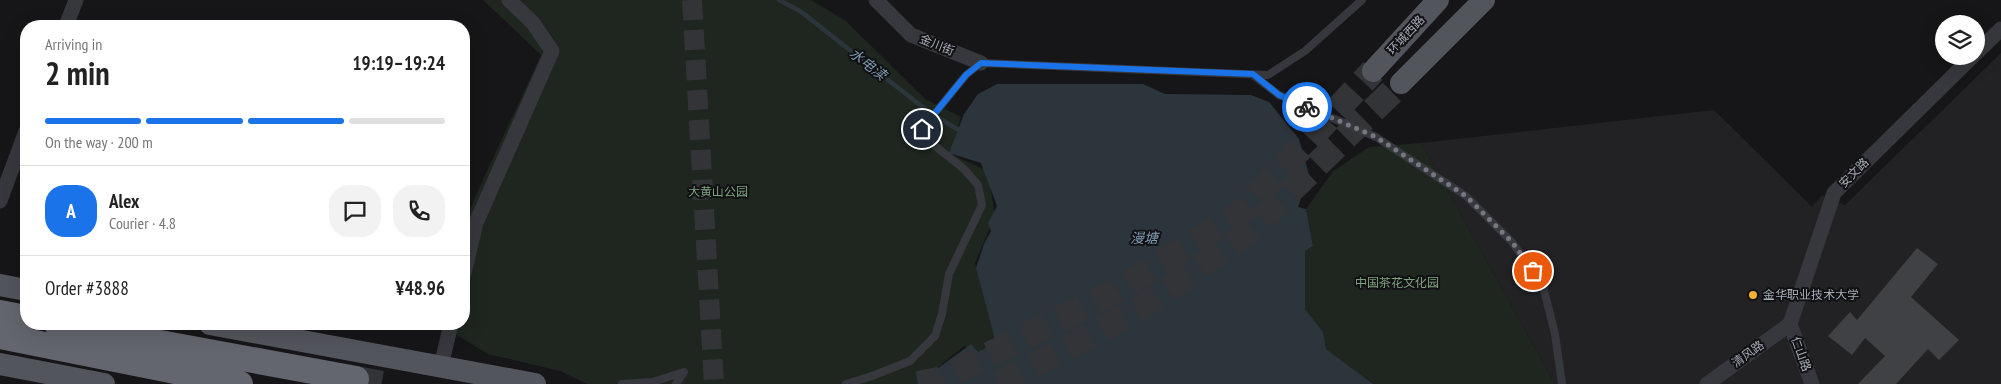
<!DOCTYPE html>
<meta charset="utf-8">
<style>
:root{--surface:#fff;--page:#f2f2f2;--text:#222;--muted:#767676;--line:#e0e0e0;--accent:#1a73e8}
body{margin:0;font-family:"PT Sans Narrow","Noto Sans SC",sans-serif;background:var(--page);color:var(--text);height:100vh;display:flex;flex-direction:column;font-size:19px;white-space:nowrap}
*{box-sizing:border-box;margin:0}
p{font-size:16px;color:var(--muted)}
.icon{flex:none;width:28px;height:28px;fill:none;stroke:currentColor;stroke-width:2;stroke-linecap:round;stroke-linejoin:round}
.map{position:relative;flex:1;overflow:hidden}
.sheet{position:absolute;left:20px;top:20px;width:450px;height:310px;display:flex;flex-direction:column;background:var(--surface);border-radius:20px;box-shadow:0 5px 20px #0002}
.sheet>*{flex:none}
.tools{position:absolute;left:1935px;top:15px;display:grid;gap:10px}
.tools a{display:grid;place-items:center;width:50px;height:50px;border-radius:50%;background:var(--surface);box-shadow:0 5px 20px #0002;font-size:25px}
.pin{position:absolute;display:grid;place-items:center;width:42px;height:42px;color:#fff;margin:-21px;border:2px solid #fff;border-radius:50%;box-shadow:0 1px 5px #0007}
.courier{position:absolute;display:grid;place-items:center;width:50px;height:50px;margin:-25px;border:4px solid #1a73e8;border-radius:50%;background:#fff;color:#222;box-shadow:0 1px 6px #0007}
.head em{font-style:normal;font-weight:800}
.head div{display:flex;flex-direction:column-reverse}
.head{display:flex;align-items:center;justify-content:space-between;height:85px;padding:0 25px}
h1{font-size:32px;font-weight:800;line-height:38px}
.bar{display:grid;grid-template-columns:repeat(4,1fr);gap:8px 5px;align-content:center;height:60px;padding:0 25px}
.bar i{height:6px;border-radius:4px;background:var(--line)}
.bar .on{background:var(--accent)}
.bar p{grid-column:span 4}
.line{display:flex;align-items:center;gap:12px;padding:0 25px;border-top:1px solid var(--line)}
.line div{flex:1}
.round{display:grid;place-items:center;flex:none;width:52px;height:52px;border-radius:20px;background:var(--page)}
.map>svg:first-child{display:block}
.built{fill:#222225}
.green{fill:#1e261f}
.water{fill:#2c353c}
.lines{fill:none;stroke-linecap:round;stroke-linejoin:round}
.stream{stroke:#2c353c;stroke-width:4.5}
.building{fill:#404145}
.secondary-tunnel{stroke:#333438;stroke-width:20;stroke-dasharray:20 10;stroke-linecap:butt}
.highway-tunnel{stroke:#333438;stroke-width:26;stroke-dasharray:26 13;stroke-linecap:butt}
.lane{stroke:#37383d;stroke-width:8}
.street{stroke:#37383d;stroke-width:15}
.primary{stroke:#53555c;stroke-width:22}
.highway{stroke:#63666e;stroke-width:26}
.done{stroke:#757880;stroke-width:5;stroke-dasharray:0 9}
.route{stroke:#1a73e8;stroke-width:6}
.poi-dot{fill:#f2b134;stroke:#111113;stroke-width:2}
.labels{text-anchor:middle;stroke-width:4;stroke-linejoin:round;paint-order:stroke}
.street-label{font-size:12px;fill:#a8adb8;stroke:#111113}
.park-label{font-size:12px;fill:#7fa381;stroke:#111113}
.poi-label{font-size:12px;fill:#a8adb8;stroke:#111113;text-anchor:start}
.water-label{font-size:14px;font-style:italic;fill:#7f9bb3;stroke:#111113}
</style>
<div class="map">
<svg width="2001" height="384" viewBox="0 0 2001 384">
<rect width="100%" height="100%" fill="#161618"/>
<path class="built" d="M2001,53v331h-446l-134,-241 293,-33 98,97 10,-12 23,10z"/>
<path class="green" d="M483,0h328l35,21 79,78 36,18 -11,37 38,17 7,45 -20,47 22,79 -18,12 -15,-8 -26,21 -16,17h-335l-27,-13 -72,-17 -49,-30h25v-97l11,-30 66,-142z
M1421,143l134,241h-182l-47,-35 -4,-17 -17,-23v-58l8,-5 -7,-37 27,-38 36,-24z"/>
<path class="water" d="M997,84h146l22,10 86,1 18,7 30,37 12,43 -6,5 -7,20 8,2 7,37 -8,5v58l18,23 3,17 47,35h-450l7,-10 41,-30 7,8 18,-9 -20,-75 8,-24 7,-13 -3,-8 9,-17 -16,-43 -32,-10 15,-39 14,-20z"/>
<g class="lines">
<path class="stream" d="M779,0l21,11 129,101 33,20"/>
</g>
<path class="building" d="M1917,248l21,16 -27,33 48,43 -20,20 -11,-11 -32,35h-38l27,-28 -20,-18 -13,17 -24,-19 22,-24 7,8z"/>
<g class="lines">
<path class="secondary-tunnel" d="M692,0l22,384"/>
<path class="highway-tunnel" d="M356,379l27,5
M918,384l21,-4 170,-85 130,-81 134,-143
M998,384l142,-75 107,-76 154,-150"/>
<path class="lane" d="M1253,75l26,20 97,42 90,59 46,46 31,44 12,48 7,50
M622,384l30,-2 32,-10 -8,12
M846,384l26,-8 38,-15 25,-25 7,-22 7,-40 33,-69 -4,-20 -15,-17 -28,-22 -13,-17 44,-54 15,-12 287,12 37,-24 57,-51"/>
<path class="street" d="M876,0l35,35 70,28
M66,26l10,-26
M1976,53l25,-24
M0,201l26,-70
M464,273l12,-50 76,-172 -19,-28 -24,-23
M1790,324l44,-131 139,-137
M1790,324l22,60
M441,366l10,-42
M1707,384l83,-60"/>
<path class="primary" d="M1373,71l65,-71
M1401,83l83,-83
M0,285l26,5
M210,324l325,60
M0,364l104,20"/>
<path class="highway" d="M0,313l26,5
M57,324l299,55
M0,336l240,48"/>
</g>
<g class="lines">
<path class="done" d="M1307,107l69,30 90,59 46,46 21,29"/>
<path class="route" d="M922,129l44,-54 15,-12 272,11 26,21 28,12"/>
</g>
<circle class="poi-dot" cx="1753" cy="295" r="5"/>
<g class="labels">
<g class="street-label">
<text transform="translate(1406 35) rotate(-47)" y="4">环城西路</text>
<text transform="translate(937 45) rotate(22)" y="4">金川街</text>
<text transform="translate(1854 173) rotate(-45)" y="4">安文路</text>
<text transform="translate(1748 354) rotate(-36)" y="4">清风路</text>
<text transform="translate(1801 354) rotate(70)" y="4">仁山路</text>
</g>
<g class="park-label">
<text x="718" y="196">大黄山公园</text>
<text x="1397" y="287">中国茶花文化园</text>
</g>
<g class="poi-label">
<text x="1763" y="299">金华职业技术大学</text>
</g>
<g class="water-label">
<text transform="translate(868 64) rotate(38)" y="5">水电渎</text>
<text x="1144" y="243">漫塘</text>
</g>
</g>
</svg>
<div class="tools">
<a><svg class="icon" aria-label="layers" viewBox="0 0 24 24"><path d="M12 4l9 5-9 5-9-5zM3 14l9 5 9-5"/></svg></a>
</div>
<div class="pin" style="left:1533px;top:271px;background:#ea580c"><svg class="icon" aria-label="bag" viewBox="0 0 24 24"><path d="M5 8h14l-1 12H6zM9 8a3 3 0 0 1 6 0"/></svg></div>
<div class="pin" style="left:922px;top:129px;background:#1f2937"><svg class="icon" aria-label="home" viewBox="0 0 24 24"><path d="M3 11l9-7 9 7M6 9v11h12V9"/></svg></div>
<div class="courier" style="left:1307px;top:107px"><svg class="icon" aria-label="bike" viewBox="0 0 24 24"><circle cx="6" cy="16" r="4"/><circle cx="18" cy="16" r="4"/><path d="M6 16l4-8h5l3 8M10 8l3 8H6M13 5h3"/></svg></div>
<section class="sheet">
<div class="head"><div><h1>2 min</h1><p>Arriving in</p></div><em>19:19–19:24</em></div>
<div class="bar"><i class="on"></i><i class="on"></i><i class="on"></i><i></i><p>On the way · 200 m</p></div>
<div class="line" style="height:90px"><b class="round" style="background:var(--accent);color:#fff">A</b><div><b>Alex</b><p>Courier · 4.8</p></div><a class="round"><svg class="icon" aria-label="chat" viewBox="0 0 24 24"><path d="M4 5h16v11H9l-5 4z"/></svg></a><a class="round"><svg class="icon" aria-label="phone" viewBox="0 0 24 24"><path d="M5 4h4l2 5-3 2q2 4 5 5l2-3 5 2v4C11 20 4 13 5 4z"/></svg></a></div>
<div class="line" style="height:65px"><div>Order #3888</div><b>¥48.96</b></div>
</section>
</div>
